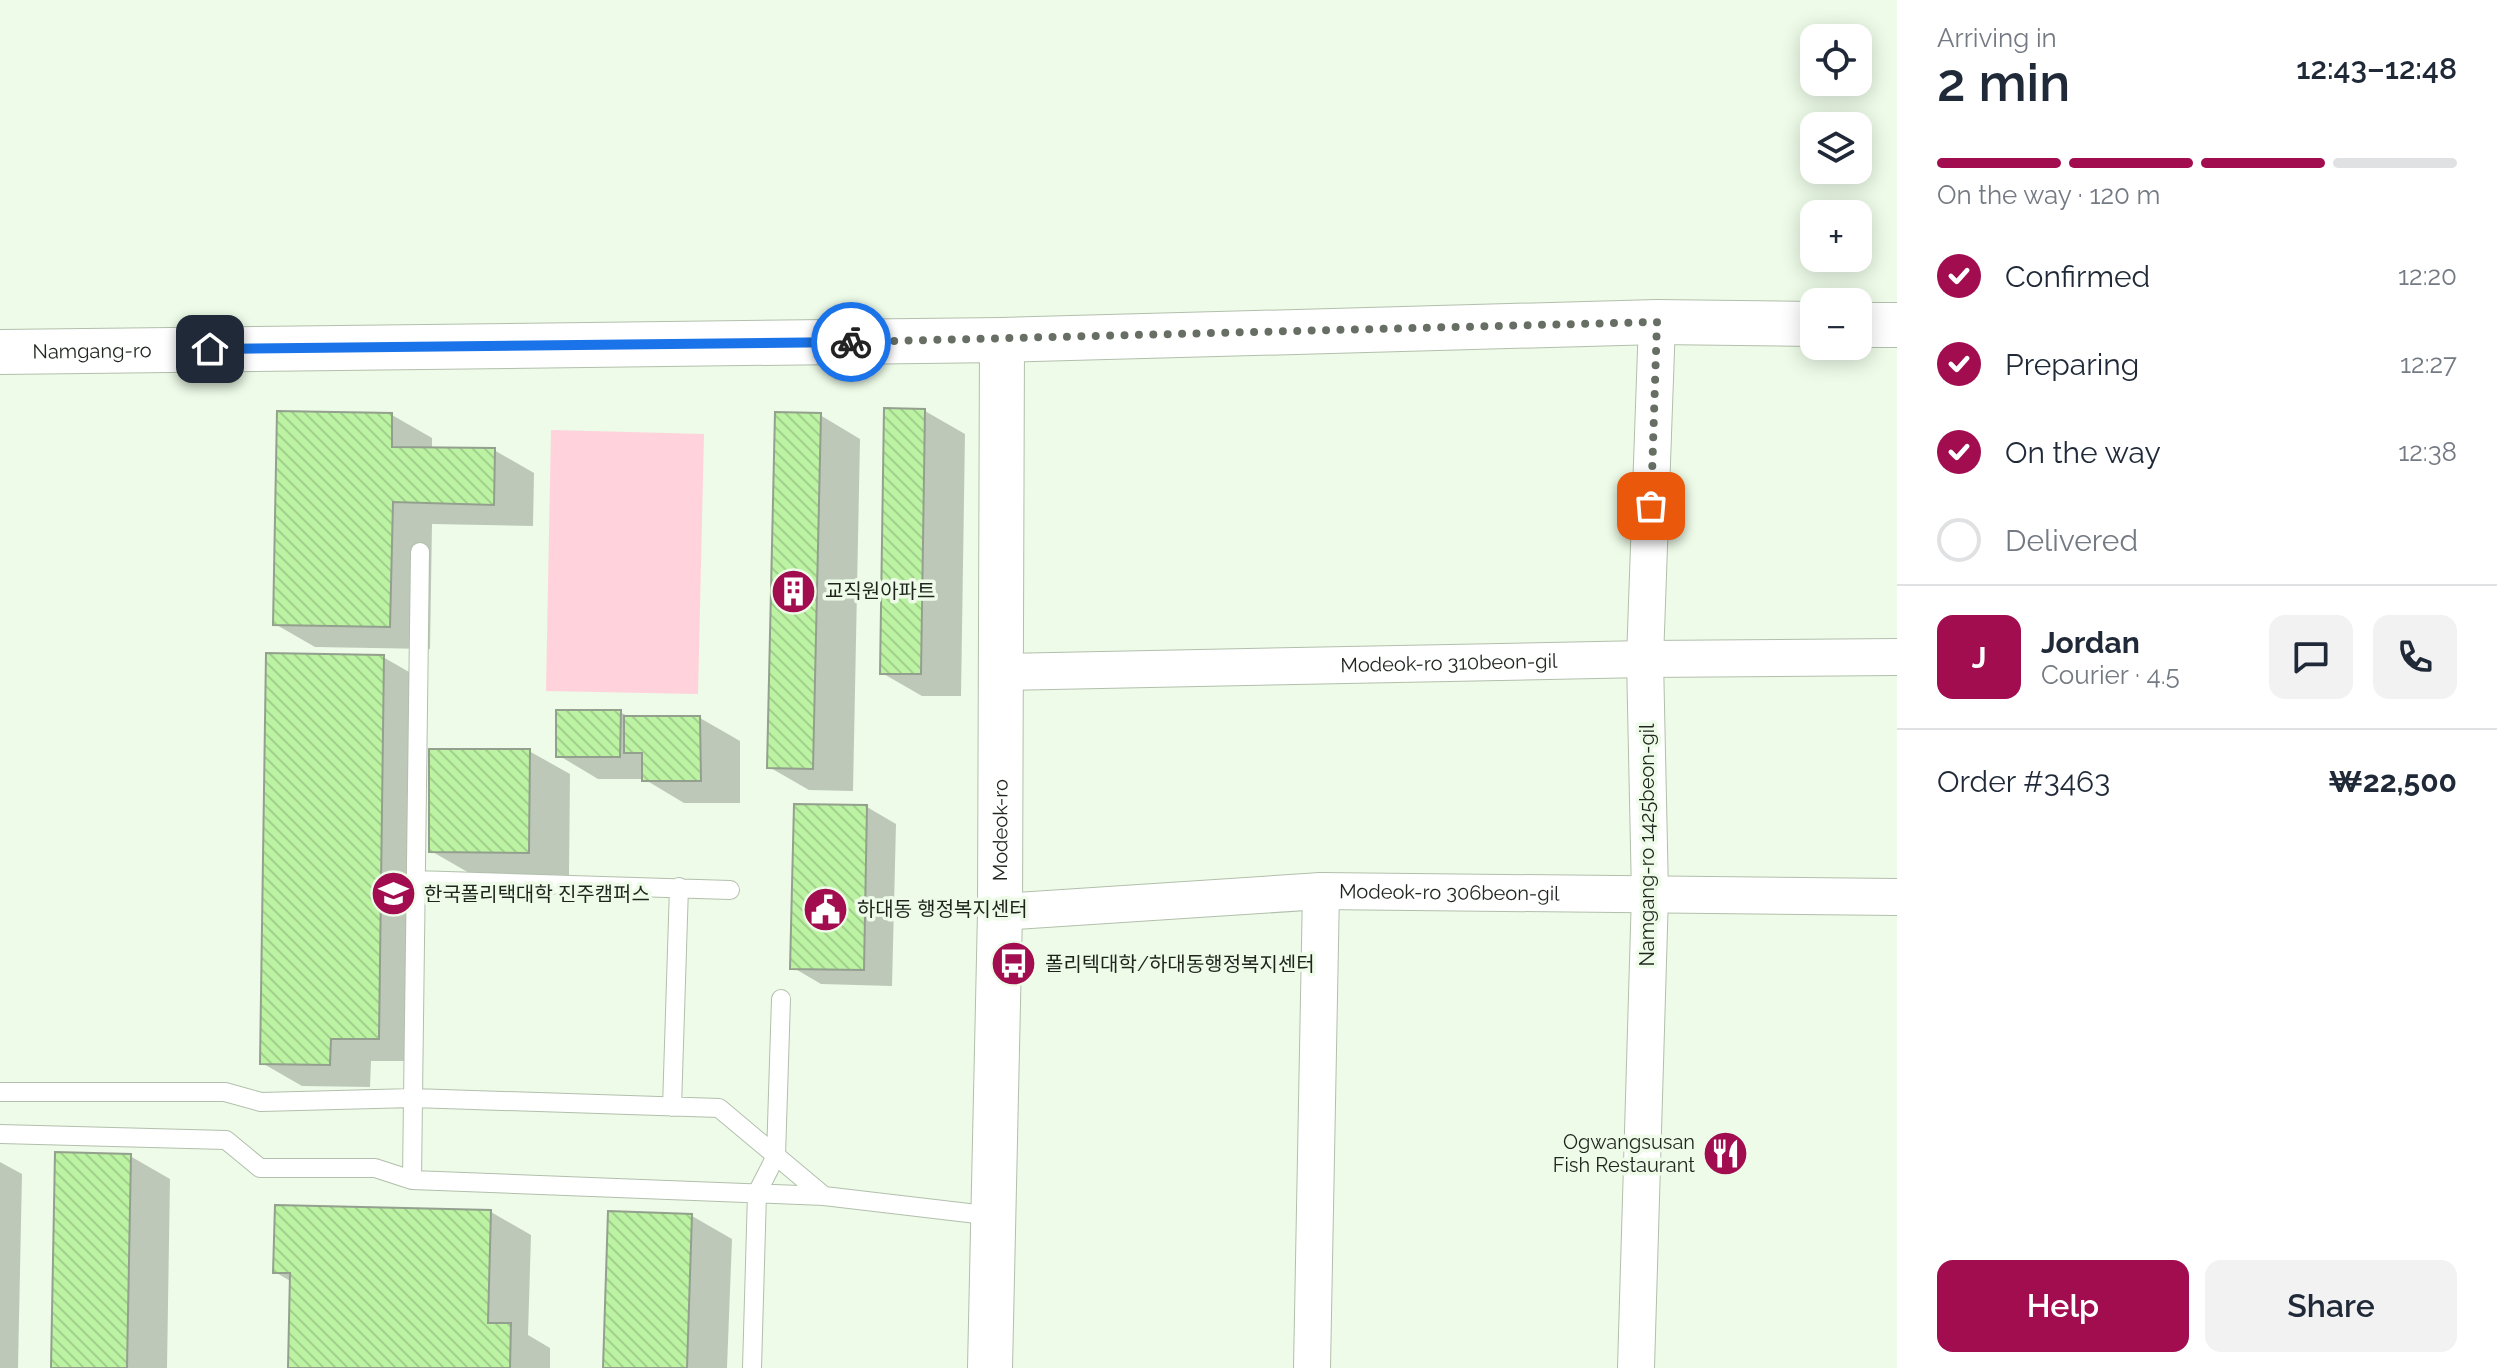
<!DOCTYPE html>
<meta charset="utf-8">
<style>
:root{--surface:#fff;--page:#f2f2f3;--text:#1f2937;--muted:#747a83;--line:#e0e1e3;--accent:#a20d4f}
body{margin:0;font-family:Raleway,"Noto Sans KR",sans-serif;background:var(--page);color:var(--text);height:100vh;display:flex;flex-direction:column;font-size:30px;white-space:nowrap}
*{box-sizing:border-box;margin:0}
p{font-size:26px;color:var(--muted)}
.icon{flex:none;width:44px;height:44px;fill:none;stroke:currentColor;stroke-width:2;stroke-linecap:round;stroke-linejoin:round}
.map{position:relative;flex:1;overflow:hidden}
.panel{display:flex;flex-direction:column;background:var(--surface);width:600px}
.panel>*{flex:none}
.buttons{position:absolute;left:1800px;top:24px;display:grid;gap:16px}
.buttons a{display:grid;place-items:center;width:72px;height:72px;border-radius:16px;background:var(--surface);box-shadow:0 4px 20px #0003;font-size:40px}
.pin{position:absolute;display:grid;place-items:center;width:68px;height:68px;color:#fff;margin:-34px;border-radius:16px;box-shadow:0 4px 12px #0006}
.courier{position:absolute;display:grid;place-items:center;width:80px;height:80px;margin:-40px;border:6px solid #1a73e8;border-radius:50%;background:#fff;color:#222;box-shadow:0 2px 10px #0007}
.headline em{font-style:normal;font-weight:600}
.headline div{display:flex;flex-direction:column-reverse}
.headline{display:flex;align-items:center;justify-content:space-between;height:136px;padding:0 40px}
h1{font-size:52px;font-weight:600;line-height:60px}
.bar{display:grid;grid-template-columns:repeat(4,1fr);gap:12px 8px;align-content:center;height:96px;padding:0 40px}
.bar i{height:10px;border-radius:6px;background:var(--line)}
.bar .current{background:var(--accent)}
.bar p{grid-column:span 4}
.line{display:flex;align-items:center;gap:20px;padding:0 40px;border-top:2px solid var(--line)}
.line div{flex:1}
.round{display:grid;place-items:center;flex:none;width:84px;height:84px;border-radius:16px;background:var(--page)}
ol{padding:0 40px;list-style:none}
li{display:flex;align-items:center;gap:24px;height:88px}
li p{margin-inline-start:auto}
li .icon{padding:8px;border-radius:50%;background:var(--accent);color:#fff;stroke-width:4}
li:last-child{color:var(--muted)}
li i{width:44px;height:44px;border:4px solid var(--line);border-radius:50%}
.cta{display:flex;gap:16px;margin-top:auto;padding:16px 40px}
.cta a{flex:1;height:92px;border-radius:16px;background:var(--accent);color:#fff;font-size:32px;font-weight:600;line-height:92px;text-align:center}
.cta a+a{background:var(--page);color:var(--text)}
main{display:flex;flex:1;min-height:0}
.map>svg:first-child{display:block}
.green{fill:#ffd2dc}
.shadow{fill:#0003}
.building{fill:url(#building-back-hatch);stroke:#94a08e;stroke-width:2}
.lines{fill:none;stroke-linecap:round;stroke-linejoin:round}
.lane-casing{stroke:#b2bfac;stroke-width:20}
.street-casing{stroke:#b2bfac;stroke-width:38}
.secondary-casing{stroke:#b2bfac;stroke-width:46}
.lane{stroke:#fff;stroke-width:18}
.street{stroke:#fff;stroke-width:36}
.secondary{stroke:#fff;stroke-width:44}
.done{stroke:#676f64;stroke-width:8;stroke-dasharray:0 14.4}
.route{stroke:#1a73e8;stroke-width:10}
.labels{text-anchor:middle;stroke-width:7;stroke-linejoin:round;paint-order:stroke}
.street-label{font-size:20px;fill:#1f241d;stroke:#edfbe8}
.poi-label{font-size:20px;fill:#1f241d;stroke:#edfbe8;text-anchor:start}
</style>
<main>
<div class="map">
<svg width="1897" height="1368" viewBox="0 0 1897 1368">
<defs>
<pattern id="building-back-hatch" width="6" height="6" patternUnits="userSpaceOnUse" patternTransform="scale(2)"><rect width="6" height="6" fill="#bcf3a3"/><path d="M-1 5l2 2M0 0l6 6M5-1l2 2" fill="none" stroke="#a1d08c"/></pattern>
</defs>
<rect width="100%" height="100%" fill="#edfbe8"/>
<path class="green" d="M551,430l153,4 -6,260 -152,-3z"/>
<path class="shadow" d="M925,411l40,23 -4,262h-39l-40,-23z
M392,415l40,23v11l62,1 40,23 -1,53 -101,-2 -2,125 -115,-2 -40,-23z
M820,415l40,24 -7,352 -44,-1 -40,-23z
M383,657l40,23 -5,381h-47l-1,26 -68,-1 -40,-23z
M620,712l11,6h69l40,23v62h-56l-40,-24h-46l-40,-24z
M529,751l41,23 -1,101 -98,-1 -40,-23z
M867,807l29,17 -4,162 -71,-2 -29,-17z
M130,1156l40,23 -3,189h-114z
M0,1162l22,12 -4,194h-18z
M491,1212l40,23 -3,100 22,13v20h-260l2,-86 -17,-10z
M692,1216l40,23 -5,129h-122z"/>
<path class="building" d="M884,408l41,1 -4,265h-41z
M277,411l115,2v34l103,1 -1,57 -101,-3 -3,125 -117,-2z
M775,412l46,1 -8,356 -46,-1z
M266,653l118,2 -5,384h-48l-1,26 -70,-1z
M556,710h65l-1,47h-64z
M624,716h76l1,65h-59v-28h-18z
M429,749h101l-1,104 -100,-1z
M794,804l73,1 -3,165 -74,-1z
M55,1152l76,2 -4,214h-76z
M275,1205l216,5 -3,113h23l-1,45h-222l2,-95h-17z
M608,1211l84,3 -5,154h-84z"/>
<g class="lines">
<defs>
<path id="lane" d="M415,880l315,10
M0,1092h225l36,10 152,-4 7,-546
M672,1107l7,-220
M0,1134l226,6 34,28h115l37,12
M824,1196l-105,-88 -306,-10 -1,82 412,16 170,20
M752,1368l5,-175 19,-37 5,-157"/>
<g id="street">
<path id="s1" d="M1001,672l644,-13 252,-2"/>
<path id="s2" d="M1000,912l321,-21 576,6"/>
<path d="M1312,1368l9,-477"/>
<path d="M1636,1368l14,-474 -5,-235 12,-337"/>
</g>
<g id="secondary">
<path d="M1858,325h39"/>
<path id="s3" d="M0,352l1002,-12 655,-18 157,2"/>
<path id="s4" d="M990,1368l10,-456 2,-572"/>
</g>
</defs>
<use href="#lane" class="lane-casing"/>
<use href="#street" class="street-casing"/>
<use href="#secondary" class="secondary-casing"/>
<use href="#lane" class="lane"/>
<use href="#street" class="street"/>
<use href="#secondary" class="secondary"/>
</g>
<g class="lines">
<path class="done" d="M851,342l806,-20 -6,184"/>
<path class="route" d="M210,349l641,-7"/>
</g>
<defs>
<symbol id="building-disc" viewBox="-11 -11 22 22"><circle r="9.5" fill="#a20d4f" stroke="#edfbe8"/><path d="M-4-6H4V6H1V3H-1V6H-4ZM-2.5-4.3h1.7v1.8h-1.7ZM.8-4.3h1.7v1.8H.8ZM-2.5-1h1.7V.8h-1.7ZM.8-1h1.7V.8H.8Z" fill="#fff"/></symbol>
<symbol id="university-disc" viewBox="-11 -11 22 22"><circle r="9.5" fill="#a20d4f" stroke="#edfbe8"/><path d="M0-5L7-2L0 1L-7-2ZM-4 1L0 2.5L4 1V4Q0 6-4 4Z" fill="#fff"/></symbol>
<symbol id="civic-disc" viewBox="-11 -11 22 22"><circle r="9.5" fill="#a20d4f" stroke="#edfbe8"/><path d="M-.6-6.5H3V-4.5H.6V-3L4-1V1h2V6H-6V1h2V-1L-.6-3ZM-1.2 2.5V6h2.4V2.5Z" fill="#fff"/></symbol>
<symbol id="bus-disc" viewBox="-11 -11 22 22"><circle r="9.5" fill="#a20d4f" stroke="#edfbe8"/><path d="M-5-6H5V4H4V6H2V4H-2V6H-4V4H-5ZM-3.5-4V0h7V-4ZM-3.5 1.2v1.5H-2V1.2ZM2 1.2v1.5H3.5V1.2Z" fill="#fff"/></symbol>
<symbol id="restaurant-disc" viewBox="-11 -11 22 22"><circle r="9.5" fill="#a20d4f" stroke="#edfbe8"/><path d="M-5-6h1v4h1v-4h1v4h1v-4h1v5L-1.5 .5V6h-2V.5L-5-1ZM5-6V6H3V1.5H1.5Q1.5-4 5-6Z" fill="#fff"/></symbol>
</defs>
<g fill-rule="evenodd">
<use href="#building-disc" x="768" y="566" width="51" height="51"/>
<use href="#university-disc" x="368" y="868" width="51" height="51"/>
<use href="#civic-disc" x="800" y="884" width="51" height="51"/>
<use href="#bus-disc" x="988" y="938" width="51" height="51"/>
<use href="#restaurant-disc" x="1700" y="1128" width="51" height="51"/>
</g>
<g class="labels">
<g class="street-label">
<text dy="7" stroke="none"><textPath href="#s3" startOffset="92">Namgang-ro</textPath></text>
<text dy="7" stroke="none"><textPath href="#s1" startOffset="448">Modeok-ro 310beon-gil</textPath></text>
<text dy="7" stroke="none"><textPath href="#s4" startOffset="538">Modeok-ro</textPath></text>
<text transform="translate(1647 845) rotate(-90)" y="7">Namgang-ro 1425beon-gil</text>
<text dy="7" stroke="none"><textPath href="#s2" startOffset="450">Modeok-ro 306beon-gil</textPath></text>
</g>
<g class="poi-label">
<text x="825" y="598">교직원아파트</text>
<text x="424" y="901">한국폴리택대학 진주캠퍼스</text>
<text x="857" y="916">하대동 행정복지센터</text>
<text x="1045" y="971">폴리텍대학/하대동행정복지센터</text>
<text x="1695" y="1149" text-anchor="end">Ogwangsusan<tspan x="1695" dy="23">Fish Restaurant</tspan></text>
</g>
</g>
</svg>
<div class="buttons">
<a><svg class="icon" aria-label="locate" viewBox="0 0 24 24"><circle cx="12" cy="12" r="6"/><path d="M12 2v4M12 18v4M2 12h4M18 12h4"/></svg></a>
<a><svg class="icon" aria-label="layers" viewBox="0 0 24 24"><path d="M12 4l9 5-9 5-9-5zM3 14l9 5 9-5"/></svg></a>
<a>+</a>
<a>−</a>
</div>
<div class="pin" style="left:1651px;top:506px;background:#ea580c"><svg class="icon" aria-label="bag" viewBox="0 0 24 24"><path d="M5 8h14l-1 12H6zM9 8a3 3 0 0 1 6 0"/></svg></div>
<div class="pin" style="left:210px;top:349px;background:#1f2937"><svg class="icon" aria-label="home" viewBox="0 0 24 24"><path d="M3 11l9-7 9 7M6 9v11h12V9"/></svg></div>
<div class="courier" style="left:851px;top:342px"><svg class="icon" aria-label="bike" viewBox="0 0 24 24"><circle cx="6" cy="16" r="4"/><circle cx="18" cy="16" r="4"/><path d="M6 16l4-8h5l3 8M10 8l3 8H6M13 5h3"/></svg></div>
</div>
<section class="panel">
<div class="headline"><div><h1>2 min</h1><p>Arriving in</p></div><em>12:43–12:48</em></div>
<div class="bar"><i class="current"></i><i class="current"></i><i class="current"></i><i></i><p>On the way · 120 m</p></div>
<ol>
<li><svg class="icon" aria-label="check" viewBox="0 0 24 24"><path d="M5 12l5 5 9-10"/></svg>Confirmed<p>12:20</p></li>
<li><svg class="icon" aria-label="check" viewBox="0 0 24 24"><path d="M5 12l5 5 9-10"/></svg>Preparing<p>12:27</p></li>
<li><svg class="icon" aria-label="check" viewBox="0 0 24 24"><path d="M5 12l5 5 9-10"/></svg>On the way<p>12:38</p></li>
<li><i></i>Delivered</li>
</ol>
<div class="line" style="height:144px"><b class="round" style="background:var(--accent);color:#fff">J</b><div><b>Jordan</b><p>Courier · 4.5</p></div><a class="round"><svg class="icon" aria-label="chat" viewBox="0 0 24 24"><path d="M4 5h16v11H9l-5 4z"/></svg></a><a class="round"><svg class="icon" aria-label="phone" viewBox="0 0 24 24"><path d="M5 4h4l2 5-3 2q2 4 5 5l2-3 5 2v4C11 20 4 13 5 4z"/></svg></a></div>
<div class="line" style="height:104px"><div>Order #3463</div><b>₩22,500</b></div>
<div class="cta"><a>Help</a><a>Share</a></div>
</section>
</main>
